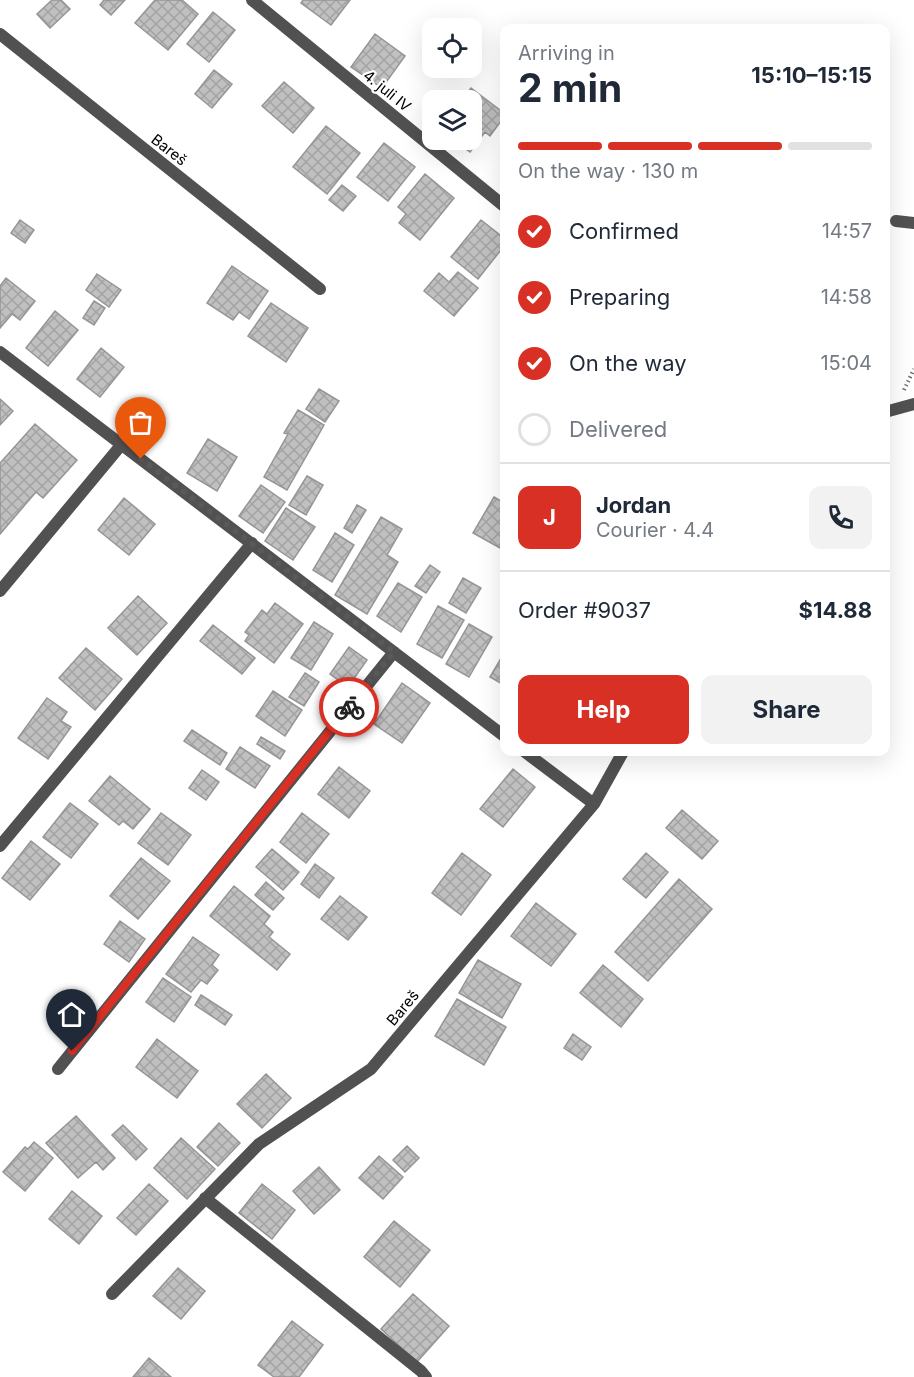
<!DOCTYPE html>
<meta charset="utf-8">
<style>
:root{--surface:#fff;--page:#f2f2f3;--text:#1f2937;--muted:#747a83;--line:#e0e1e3;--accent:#d93025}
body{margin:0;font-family:Inter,sans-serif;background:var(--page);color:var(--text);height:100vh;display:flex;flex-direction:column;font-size:22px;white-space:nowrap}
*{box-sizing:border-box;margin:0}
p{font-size:20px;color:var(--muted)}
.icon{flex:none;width:33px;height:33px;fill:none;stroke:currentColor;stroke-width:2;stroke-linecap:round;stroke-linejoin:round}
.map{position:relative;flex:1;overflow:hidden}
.sheet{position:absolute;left:500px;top:24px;width:390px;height:732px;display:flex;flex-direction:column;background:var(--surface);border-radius:12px;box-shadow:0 6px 24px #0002}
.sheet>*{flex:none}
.fabs{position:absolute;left:422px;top:18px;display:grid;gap:12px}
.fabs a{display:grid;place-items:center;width:60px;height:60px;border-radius:12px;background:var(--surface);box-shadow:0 6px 24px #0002;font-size:30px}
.pin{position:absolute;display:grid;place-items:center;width:51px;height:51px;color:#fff;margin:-62px -26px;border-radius:50% 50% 50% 0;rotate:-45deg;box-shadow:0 0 6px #0007}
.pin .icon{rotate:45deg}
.courier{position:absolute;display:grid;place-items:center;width:60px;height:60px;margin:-30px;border:4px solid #d93025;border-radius:50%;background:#fff;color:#222;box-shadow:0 2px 8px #0007}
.headline em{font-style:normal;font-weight:700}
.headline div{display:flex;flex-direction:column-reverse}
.headline{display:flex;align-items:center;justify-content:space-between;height:102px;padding:0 18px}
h1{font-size:39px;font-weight:700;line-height:45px}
.bar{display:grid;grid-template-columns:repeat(4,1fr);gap:9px 6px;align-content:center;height:72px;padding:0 18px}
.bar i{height:8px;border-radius:4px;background:var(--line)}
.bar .current{background:var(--accent)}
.bar p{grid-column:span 4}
.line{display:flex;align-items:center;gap:15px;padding:0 18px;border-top:2px solid var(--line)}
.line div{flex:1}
.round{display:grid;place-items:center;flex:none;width:63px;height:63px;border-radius:12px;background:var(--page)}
ol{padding:0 18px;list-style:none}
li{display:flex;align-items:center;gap:18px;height:66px}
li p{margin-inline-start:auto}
li .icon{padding:6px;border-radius:50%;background:var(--accent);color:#fff;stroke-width:4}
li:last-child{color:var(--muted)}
li i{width:33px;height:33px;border:3px solid var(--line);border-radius:50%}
.button{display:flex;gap:12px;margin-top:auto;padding:12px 18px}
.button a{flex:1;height:69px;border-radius:12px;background:var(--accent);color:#fff;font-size:24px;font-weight:700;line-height:69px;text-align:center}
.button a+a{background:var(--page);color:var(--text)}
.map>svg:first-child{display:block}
.building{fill:url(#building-cross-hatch);stroke:#959595;stroke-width:1.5}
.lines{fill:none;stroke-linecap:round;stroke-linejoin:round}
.path{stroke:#737373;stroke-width:4;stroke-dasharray:1.5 3;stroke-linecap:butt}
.service{stroke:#515151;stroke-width:12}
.minor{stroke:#515151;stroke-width:12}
.done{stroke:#595959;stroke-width:6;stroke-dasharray:0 10.8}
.route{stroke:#d93025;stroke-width:8}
.labels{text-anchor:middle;stroke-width:4.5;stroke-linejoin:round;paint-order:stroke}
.street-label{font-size:15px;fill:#000;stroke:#fff}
</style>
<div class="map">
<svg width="914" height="1377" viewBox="0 0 914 1377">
<defs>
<pattern id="building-cross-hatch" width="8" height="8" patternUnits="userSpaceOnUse" patternTransform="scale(1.5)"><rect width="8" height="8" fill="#c0c0c0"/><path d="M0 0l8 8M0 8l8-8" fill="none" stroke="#a3a3a3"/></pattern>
</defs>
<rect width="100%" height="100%" fill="#fff"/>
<path class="building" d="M52,0h9l9,9 -20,19 -13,-14z
M104,0h21l-14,15 -11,-10z
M155,0h27l16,14 -30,36 -33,-27z
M303,0h47l-19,25 -30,-22z
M213,12l22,18 -26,32 -22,-18z
M375,34l30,22 -23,32 -31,-21z
M214,70l18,14 -20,24 -17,-14z
M284,82l30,26 -21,25 -31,-27z
M471,88l33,25v4l-14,19 -5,-4 -15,20 -17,-12h18v-40h-9z
M326,126l34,27 -33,41 -34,-27z
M384,143l31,24 -27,34 -31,-24z
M425,174l29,24 -34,42 -21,-17 7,-9 -8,-7z
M342,185l14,11 -13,15 -14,-11z
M20,220l14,10 -9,13 -14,-10z
M481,220l23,18v8l-26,33 -27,-22z
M232,266l36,25 -19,28 -10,-7 -6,8 -26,-17z
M458,272l20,16 -24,28 -30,-25 15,-18 10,9z
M97,274l24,16 -12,17 -23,-17z
M6,278l29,23 -15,19 -8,-6 -12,14v-42z
M94,301l11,7 -11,17 -11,-7z
M271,303l37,25 -22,34 -38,-26z
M55,311l23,19 -30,36 -22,-18z
M101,348l23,19 -24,30 -23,-18z
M319,389l20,12 -14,21 -19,-13z
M0,399l13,12 -13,14z
M298,410l26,15 -37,65 -23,-13 24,-43 -4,-1z
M35,424l42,36 -34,38 -7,-6 -36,42v-71z
M208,439l29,18 -20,34 -30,-18z
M307,476l16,9 -17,30 -17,-10z
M261,485l24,17 -22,31 -24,-17z
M494,497l10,6v37l-4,8 -27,-15z
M124,498l31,26 -26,31 -31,-25z
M357,505l9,5 -14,23 -8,-5z
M286,508l29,19 -22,33 -28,-19z
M381,517l21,12 -15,26 11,7 -31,52 -32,-19z
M335,533l19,12 -22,37 -19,-12z
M430,565l10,7 -14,21 -11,-7z
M463,578l18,10 -15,25 -17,-10z
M398,583l24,14 -21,35 -24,-16z
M138,596l29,27 -30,32 -29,-27z
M275,603l28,21 -29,39 -29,-22 4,-6 -4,-3 17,-22 5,4z
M438,606l26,14 -22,38 -25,-14z
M314,622l19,12 -22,36 -20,-12z
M469,624l23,13 -23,40 -23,-13z
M213,625l42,33 -13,16 -42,-33z
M349,647l18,13 -19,27 -18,-13z
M86,648l36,31 -27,31 -36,-32z
M504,653v32l-14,-8z
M305,673l14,9 -15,24 -15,-9z
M402,683l28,20 -28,40 -28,-19z
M273,691l29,19 -17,26 -29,-20z
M47,698l20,14 -6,9 10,6 -23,32 -30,-21z
M192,730l35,23 -7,12 -36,-24z
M261,737l24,14 -5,8 -23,-15z
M240,747l30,19 -15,22 -29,-19z
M339,767l31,24 -21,27 -31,-24z
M513,769l22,18 -32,40 -23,-18z
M202,770l17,12 -13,18 -17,-12z
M110,776l40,33 -17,20 -10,-8 -4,4 -30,-24z
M70,803l28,21 -27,34 -28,-21z
M682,810l36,31 -16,18 -36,-31z
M161,813l30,22 -23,30 -30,-22z
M302,813l27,21 -23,29 -26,-21z
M31,841l29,23 -30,36 -28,-22z
M272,849l27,23 -16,18 -27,-23z
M462,853l29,22 -30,40 -29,-22z
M646,853l22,19 -22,26 -23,-19z
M141,858l29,23 -32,38 -28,-23z
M315,864l19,14 -15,20 -18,-14z
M679,879l33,30 -64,72 -33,-29z
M266,882l18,16 -11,12 -18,-15z
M234,886l36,30 -6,8 9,8 -4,5 21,17 -13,16 -67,-54z
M340,896l27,21 -19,23 -27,-21z
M536,903l40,31 -25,32 -40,-30z
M120,921l25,18 -16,23 -25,-18z
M193,937l26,18 -7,10 6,5 -11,14 -6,-4 -10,12 -25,-18z
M478,960l43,24 -19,34 -43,-25z
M603,965l40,34 -22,28 -41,-34z
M163,978l28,19 -17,25 -28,-20z
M201,995l31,20 -7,10 -30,-20z
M457,999l49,28 -22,38 -49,-29z
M573,1034l18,13 -9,13 -18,-12z
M157,1039l41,32 -21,27 -41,-31z
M266,1074l25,24 -29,30 -25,-24z
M76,1116l39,42 -12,12 -7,-8 -18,16 -32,-35z
M219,1123l21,20 -22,23 -21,-19z
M123,1125l24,24 -11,11 -24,-25z
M181,1138l34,31 -28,30 -33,-31z
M34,1142l19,16 -28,33 -22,-19 22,-25 3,2z
M407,1146l12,12 -14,14 -12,-12z
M379,1156l24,21 -20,22 -24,-21z
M319,1167l21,23 -26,24 -21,-23z
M149,1184l19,17 -32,34 -19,-17z
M262,1184l33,26 -23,29 -33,-26z
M72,1191l30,25 -23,28 -30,-25z
M394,1221l36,29 -30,37 -36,-30z
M178,1268l27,23 -24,28 -28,-23z
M413,1294l36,32 -32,36 -36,-33z
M292,1321l31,24 -24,32h-25l-16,-12z
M149,1358l22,19h-38z"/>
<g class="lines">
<path class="path" d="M904,390l10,-21"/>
<path class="service" d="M896,221l18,2"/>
<path class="minor" d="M252,0l252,206
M0,34l320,255
M0,352l504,384
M885,412l29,-8
M0,591l122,-147
M525,752l69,52
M0,846l252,-303
M58,1069l336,-417
M205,1198l216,173 5,6
M112,1294l147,-150 112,-75 223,-265 29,-52"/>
</g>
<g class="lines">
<path class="done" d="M141,459l253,193 -45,55"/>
<path class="route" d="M72,1051l277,-344"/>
</g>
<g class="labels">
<g class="street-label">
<text transform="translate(387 91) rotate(39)" y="5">4. juli IV</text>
<text transform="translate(169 150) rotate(38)" y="5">Bareš</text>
<text transform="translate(403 1008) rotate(-50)" y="5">Bareš</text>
</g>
</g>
</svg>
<div class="fabs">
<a><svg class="icon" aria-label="locate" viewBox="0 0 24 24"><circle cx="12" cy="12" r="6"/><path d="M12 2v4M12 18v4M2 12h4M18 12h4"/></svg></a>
<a><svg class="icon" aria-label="layers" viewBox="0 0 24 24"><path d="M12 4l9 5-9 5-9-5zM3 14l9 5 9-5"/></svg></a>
</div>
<div class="pin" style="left:141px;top:459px;background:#ea580c"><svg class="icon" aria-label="bag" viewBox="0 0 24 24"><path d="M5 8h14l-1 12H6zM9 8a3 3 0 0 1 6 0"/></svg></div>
<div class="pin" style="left:72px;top:1051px;background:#1f2937"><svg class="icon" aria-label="home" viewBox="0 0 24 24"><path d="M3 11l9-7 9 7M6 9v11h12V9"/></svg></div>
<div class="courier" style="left:349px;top:707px"><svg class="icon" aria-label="bike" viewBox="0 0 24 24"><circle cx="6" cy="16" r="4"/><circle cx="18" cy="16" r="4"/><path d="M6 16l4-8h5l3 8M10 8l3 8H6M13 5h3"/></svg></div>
<section class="sheet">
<div class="headline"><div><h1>2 min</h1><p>Arriving in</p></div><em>15:10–15:15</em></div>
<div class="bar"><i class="current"></i><i class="current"></i><i class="current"></i><i></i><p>On the way · 130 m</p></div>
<ol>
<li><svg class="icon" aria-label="check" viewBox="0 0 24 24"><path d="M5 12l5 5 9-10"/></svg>Confirmed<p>14:57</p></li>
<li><svg class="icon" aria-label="check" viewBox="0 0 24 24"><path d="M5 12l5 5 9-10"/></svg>Preparing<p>14:58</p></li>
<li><svg class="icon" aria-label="check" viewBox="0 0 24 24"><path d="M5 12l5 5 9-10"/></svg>On the way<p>15:04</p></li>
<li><i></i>Delivered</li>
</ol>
<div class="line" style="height:108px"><b class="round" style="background:var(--accent);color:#fff">J</b><div><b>Jordan</b><p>Courier · 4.4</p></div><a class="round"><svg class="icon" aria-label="phone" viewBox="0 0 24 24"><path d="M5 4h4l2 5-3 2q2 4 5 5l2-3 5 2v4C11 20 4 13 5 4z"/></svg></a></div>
<div class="line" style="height:78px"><div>Order #9037</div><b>$14.88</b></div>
<div class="button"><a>Help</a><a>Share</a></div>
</section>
</div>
